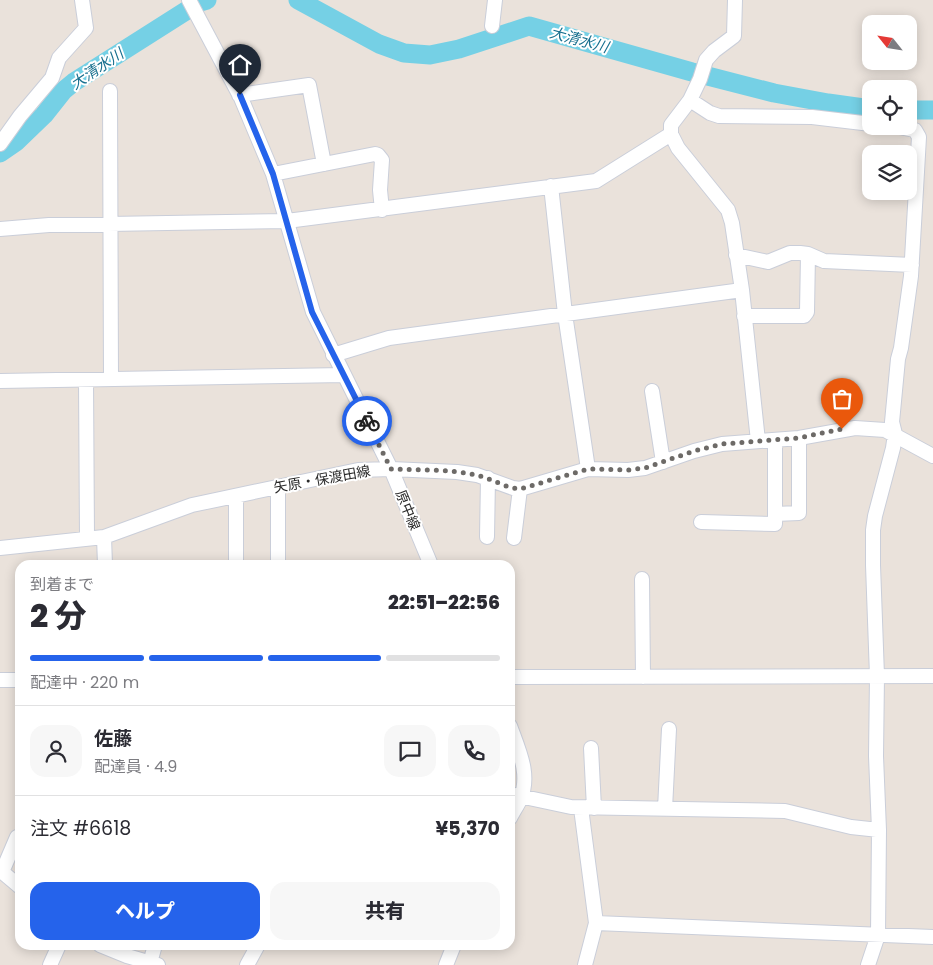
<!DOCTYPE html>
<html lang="ja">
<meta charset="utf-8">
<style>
:root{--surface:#fff;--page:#f7f7f7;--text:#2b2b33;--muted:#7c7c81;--line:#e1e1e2;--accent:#2563eb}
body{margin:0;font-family:Poppins,"Noto Sans JP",sans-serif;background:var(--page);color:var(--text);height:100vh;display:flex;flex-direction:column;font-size:19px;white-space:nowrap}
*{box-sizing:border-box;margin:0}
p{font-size:16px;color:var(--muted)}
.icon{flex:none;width:28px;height:28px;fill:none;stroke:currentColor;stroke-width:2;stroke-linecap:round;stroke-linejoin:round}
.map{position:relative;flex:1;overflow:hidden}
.panel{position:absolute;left:15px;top:560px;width:500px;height:390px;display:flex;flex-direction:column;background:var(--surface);border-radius:15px;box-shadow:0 2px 12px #0003}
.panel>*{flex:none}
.needle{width:32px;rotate:300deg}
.controls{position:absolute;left:862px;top:15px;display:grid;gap:10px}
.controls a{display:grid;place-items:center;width:55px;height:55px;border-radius:10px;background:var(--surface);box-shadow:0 2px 12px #0003;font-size:25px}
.pin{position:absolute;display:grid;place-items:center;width:42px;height:42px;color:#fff;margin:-51px -21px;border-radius:50% 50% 50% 0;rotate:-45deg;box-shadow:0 0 5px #0007}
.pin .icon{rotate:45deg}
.courier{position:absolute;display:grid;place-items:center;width:50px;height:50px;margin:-25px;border:4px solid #2563eb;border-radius:50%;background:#fff;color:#222;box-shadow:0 1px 6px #0007}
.summary em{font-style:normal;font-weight:800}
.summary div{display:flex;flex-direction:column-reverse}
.summary{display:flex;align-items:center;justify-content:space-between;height:85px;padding:0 15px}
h1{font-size:32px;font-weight:800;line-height:38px}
.bar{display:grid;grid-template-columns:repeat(4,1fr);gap:8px 5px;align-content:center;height:60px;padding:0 15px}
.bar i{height:6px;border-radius:4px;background:var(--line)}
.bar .current{background:var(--accent)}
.bar p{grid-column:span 4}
.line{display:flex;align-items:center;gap:12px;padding:0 15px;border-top:1px solid var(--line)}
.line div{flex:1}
.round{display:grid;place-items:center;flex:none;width:52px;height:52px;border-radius:15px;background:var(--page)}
.cta{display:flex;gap:10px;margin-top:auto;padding:10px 15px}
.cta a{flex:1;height:58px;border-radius:15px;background:var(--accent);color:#fff;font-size:20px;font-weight:800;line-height:58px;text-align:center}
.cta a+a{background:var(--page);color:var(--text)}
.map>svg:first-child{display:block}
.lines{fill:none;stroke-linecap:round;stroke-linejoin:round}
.river{stroke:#75d0e5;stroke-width:19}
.minor-casing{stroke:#caced9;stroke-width:16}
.minor{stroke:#fff;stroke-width:14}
.done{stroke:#6d6a67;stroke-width:5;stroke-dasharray:0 9}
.route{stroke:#2563eb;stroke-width:6}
.labels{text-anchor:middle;stroke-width:4;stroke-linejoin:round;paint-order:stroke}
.street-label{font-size:14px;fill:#292929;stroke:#fff}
.water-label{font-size:15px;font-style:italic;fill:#176f8e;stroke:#fff}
</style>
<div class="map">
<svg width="933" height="965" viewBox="0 0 933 965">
<rect width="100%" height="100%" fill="#eae2db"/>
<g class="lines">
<path class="river" d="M298,0l81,44 25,9 26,2 29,-6 70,-23 163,46 82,21 54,10 43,6
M909,110h24
M0,153l16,-11 28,-27 19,-24 11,-9 126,-80 7,-2"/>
<defs>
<path id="minor" d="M189,0l52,98 32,76 40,138 78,157 40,96
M735,0l-1,36 -20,15 -8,9 -6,19 -10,21 -19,25v9l7,14 50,62 4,13 10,67 16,151
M492,26l3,-26
M110,91l1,288
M239,95l70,-10 15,79
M690,100l20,13 9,3 93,1 59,7
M0,144l20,-28 32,-38 7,-20 27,-30 -4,-28
M273,174l102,-20 3,1 4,5 -2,30 2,20
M551,186l14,128 23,155
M0,229l49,-4 238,-4 309,-40 75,-47
M736,255l32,7 22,-9h10l8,1 16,7 88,4
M744,316h60l3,-4 1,-58
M333,355l56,-17 353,-48
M86,380l1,158
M0,381l344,-6
M652,391l11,71
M775,514l24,-1v-75
M701,522l74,2v-84
M104,537l1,28
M487,537l1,-59
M514,538l6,-49
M0,548l104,-11 88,-32 166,-35 33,-1 66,3 20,3 36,13 7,1 68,-20 40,1 17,-2 49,-17 28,-7 77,-6 56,-10 30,2 48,26
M236,565v-69
M278,565v-78
M642,579l1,98
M510,677l423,-1
M0,680h20
M510,726c9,25 21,49 10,74 -3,6 -7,12 -10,18
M591,748l3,60
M510,794l61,13 214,4 66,16 28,3
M581,808l15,115 -11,42
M665,809l4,-80
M0,870l20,17
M2,872l15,-35
M596,923l337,14
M100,945l27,11 31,9
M150,963l5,-18
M50,965l9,-20
M247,965l11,-20
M446,965l8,-20
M868,965l10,-30 1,-105 -3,-74 1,-80 -4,-111v-35l2,-14 18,-68 2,-14 -3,-12 6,-63 3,-11 10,-72 8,-139 -4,-7 -21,-4"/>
</defs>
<use href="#minor" class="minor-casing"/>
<use href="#minor" class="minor"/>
</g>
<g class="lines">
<path class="done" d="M367,421l24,48c28,1 58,0 85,6 15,3 29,13 44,14l68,-20 40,1 17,-2 49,-17 28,-7 76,-6 44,-9"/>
<path class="route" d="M240,95l33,79 39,138 55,109"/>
</g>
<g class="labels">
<g class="street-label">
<text transform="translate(322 479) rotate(-10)" y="5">矢原・保渡田線</text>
<text transform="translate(408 510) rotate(68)" y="5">原中線</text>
</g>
<g class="water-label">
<text transform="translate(579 40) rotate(15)" y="5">大清水川</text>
<text transform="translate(97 69) rotate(-34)" y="5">大清水川</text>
</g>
</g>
</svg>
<div class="controls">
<a><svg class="needle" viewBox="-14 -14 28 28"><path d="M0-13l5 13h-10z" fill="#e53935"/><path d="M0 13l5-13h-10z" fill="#7c7c81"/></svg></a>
<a><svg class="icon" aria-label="locate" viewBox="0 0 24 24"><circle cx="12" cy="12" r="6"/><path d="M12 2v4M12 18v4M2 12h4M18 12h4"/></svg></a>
<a><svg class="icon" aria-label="layers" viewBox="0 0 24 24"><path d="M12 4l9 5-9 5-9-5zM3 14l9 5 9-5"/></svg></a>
</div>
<div class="pin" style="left:842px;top:429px;background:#ea580c"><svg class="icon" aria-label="bag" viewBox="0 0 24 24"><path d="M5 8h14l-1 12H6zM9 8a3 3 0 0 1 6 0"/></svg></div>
<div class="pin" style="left:240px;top:95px;background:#1f2937"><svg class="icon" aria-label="home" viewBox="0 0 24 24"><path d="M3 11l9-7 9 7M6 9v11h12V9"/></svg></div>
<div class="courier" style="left:367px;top:421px"><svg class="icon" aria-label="bike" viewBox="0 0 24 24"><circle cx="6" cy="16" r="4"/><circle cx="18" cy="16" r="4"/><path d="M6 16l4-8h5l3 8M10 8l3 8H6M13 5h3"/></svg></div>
<section class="panel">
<div class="summary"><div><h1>2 分</h1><p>到着まで</p></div><em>22:51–22:56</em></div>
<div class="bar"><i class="current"></i><i class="current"></i><i class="current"></i><i></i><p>配達中 · 220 m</p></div>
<div class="line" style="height:90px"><a class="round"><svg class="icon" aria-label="person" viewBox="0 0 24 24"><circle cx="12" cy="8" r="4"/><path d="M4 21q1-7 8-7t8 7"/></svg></a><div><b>佐藤</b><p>配達員 · 4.9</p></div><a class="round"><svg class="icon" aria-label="chat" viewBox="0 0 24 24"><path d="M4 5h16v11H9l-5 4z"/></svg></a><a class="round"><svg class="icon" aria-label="phone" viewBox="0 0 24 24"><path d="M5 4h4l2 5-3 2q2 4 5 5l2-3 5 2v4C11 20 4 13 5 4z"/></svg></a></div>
<div class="line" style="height:65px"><div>注文 #6618</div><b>¥5,370</b></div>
<div class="cta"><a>ヘルプ</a><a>共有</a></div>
</section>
</div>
